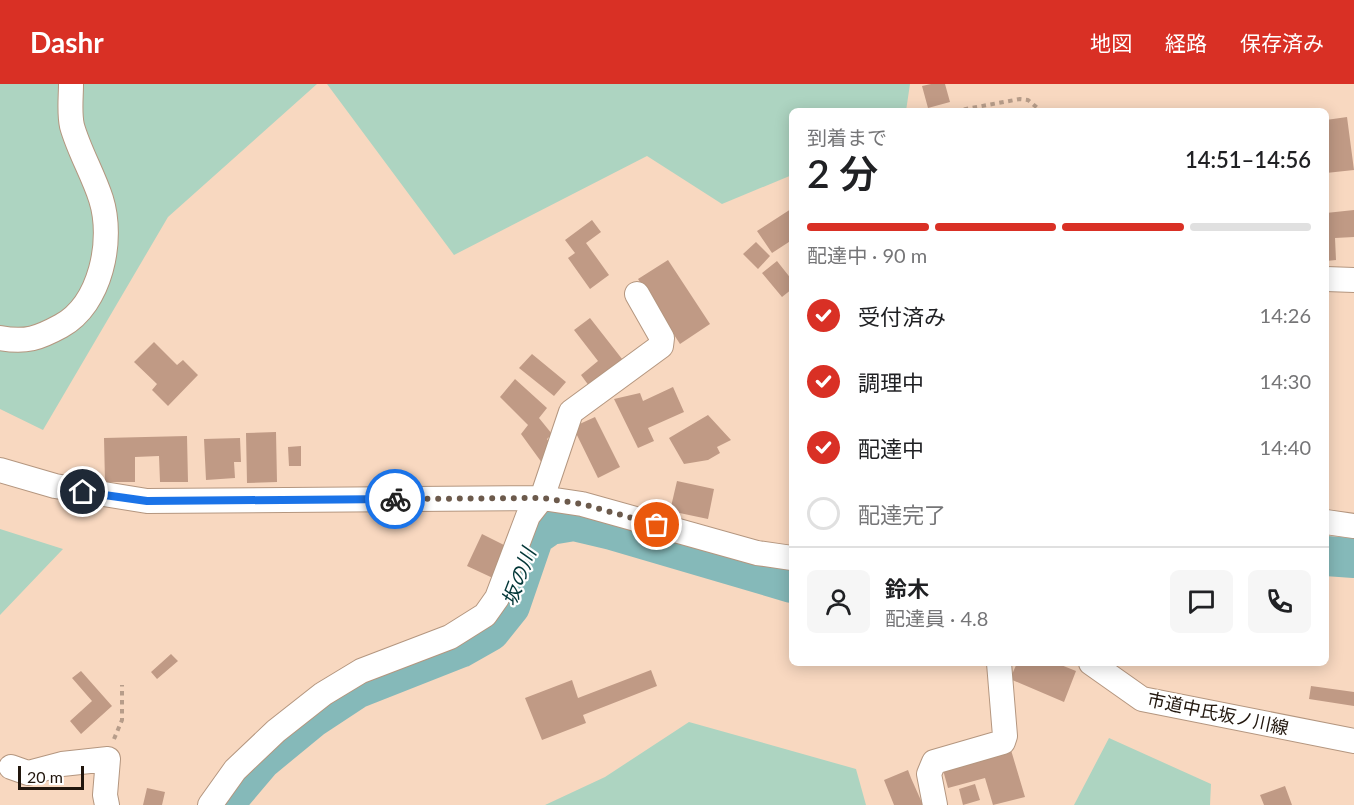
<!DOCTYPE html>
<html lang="ja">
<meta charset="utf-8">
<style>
:root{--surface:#fff;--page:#f6f6f6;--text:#202124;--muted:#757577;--line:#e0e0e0;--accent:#d93025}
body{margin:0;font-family:Lato,"Noto Sans JP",sans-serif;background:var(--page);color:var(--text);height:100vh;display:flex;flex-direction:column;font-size:22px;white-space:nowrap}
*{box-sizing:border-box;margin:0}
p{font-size:20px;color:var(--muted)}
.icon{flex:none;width:33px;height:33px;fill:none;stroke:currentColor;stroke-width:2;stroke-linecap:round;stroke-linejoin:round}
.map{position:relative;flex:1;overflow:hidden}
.drawer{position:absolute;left:789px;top:24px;width:540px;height:558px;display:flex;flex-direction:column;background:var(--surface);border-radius:9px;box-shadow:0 3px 15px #0003}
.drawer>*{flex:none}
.scale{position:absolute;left:18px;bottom:15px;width:66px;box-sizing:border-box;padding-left:6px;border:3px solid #21160d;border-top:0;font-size:16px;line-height:21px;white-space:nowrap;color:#21160d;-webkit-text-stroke:4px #fff;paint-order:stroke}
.pin{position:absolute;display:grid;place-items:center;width:51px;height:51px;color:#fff;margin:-26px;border:3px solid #fff;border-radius:50%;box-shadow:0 2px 6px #0007}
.courier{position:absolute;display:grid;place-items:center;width:60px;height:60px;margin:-30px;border:4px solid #1a73e8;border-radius:50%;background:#fff;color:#222;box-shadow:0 2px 8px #0007}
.headline em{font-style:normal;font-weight:600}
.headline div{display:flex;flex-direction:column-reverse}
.headline{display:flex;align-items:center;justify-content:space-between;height:102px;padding:0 18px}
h1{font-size:39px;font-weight:600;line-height:45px}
.bar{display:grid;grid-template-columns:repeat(4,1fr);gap:9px 6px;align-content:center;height:72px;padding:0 18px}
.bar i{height:8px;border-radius:4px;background:var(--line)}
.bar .active{background:var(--accent)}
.bar p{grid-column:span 4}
.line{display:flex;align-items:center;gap:15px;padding:0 18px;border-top:2px solid var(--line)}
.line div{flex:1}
.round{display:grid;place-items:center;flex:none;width:63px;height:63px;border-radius:9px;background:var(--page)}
ol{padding:0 18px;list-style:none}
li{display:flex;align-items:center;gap:18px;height:66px}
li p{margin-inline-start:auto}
li .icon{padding:6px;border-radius:50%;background:var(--accent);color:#fff;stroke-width:4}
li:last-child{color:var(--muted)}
li i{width:33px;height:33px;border:3px solid var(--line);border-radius:50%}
header{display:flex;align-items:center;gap:36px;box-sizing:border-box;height:84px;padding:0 30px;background:var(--accent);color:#fff}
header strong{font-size:28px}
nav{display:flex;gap:33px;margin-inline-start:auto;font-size:21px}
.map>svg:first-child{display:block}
.green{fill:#add4c1}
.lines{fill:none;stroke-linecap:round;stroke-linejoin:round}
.river{stroke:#85b9b9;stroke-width:40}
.building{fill:#c09a85}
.minor-casing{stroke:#b4967f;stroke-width:26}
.path{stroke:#b79d8a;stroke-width:4;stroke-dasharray:4.5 4.5;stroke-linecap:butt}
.minor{stroke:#fff;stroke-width:24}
.done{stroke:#6c5a4c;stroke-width:6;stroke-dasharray:0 10.8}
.route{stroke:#1a73e8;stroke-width:8}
.labels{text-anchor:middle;stroke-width:4.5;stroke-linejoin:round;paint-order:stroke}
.street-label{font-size:18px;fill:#21160d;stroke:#fff}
.water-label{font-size:20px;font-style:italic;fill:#023637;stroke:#fff}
</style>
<header>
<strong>Dashr</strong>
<nav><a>地図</a><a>経路</a><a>保存済み</a></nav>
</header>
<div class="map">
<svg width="1354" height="721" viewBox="0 0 1354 721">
<rect width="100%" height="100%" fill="#f8d8c0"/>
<path class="green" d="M0,0h317l-149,133 -125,213 -43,-21z
M327,0h583l-4,27h-114v64l-70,29 -75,-48 -193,99z
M0,445l63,20 -63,66z
M689,638l167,47 10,36h-321l60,-28z
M1109,654l102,46 -1,21h-136z"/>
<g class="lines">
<path class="river" d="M1326,472l28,2
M223,721l38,-45 51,-42 44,-29 104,-41 30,-17 20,-25 24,-70 16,-11 24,-4 38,9 180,53"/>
</g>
<path class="building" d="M931,0h14l5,18 -22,6 -6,-22z
M1347,33l7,53 -28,3v-53z
M791,125l1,31 -20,13 -15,-22z
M1354,126v27l-19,1 1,22 -10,1v-48z
M592,136l9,12 -15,11 23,32 -19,14 -22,-31 7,-5 -10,-13z
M756,158l14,14 -12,13 -15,-15z
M668,176l42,64 -30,20 -42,-65z
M777,177l15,19v9l-10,8 -20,-24z
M590,234l36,46 -34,26 -11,-15 17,-14 -24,-31z
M154,258l23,23 6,-5 15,15 -30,31 -16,-16 5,-6 -23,-22z
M532,270l34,28 -12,14 -35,-28z
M515,295l32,29 -8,10 13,16 -5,5 5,8 -7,20 -24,-33 7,-9 -28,-28z
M673,303l11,25 -36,16 6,13 -16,7 -24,-49 26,-6 3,8z
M708,331l23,25 -14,7 3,6 -12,7 -24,4 -15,-26z
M595,333l25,50 -22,11 -25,-51z
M276,348l1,50 -30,1 -1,-50z
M187,352l1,46h-28l-1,-26 -24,1v25h-30l-1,-44z
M240,354l1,24h-7l1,16 -29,2 -2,-41z
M301,362v20h-12l-1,-19z
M677,397l37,8 -6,30 -38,-8z
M482,450l28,14 -15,31 -28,-13z
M171,570l7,7 -21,18 -6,-7z
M1017,579h39l20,8 -12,31 -54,-23z
M651,586l6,16 -74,29 3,8 -44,17 -17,-42 47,-18 6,18z
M81,587l31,35 -31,28 -11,-13 22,-20 -20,-23z
M1311,602l43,6v14l-45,-7z
M1011,666l14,47 -32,8 -8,-27 -37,10 -5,-18z
M908,686l3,8 12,27h-29l-10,-25z
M975,700l5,16 -17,5 -4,-16z
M1285,702l7,19h-28l-4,-10z
M147,704l18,4 -3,13h-19z"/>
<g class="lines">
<defs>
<path id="minor" d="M1326,195l28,1
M0,254c26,5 39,0 61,-12 40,-22 53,-86 40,-127 -8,-25 -22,-48 -29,-73 -3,-13 -1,-29 -1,-42
M0,386l55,16 92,15 395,-3 40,6 175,49 35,5
M1326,438l28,4
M1091,579l51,36 212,42
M11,683l17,6 34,-9 46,-5 -3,36 2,10
M210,721l25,-35 41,-39 47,-37 38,-23 89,-34 35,-22 12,-17 31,-82 14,-18 29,-86 90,-66 1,-8 -25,-44
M935,721l-6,-31 5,-12 69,-20 2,-6 -6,-73"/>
</defs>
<use href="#minor" class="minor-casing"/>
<path class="path" d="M955,27l65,-12 8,1 13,11
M114,655l8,-19v-35"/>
<use href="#minor" class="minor"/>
</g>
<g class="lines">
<path class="done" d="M395,415l147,-1 40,6 75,21"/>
<path class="route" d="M83,408l64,9 248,-2"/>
</g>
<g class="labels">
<g class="street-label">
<text transform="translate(1218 630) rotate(12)" y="6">市道中氏坂ノ川線</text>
</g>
<g class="water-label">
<text transform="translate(519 493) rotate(-69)" y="7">坂の川</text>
</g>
</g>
</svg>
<div class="scale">20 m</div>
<div class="pin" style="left:657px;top:441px;background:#ea580c"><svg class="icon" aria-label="bag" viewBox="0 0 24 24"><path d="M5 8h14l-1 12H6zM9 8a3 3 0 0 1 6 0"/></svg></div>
<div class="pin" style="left:83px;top:408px;background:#1f2937"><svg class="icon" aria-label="home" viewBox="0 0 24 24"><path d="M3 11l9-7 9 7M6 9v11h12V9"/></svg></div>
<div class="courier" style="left:395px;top:415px"><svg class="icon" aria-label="bike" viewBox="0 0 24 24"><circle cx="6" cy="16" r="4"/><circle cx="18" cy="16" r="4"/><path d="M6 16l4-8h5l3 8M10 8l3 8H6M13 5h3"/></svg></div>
<section class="drawer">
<div class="headline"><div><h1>2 分</h1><p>到着まで</p></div><em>14:51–14:56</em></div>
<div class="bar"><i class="active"></i><i class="active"></i><i class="active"></i><i></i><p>配達中 · 90 m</p></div>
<ol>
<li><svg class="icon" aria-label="check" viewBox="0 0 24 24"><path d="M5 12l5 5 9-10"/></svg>受付済み<p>14:26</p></li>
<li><svg class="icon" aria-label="check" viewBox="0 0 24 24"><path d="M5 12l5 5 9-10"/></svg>調理中<p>14:30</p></li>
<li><svg class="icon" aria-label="check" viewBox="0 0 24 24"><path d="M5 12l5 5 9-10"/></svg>配達中<p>14:40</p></li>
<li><i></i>配達完了</li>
</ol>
<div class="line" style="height:108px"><a class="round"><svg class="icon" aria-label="person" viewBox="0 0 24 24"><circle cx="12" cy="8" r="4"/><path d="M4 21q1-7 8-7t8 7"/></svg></a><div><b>鈴木</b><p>配達員 · 4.8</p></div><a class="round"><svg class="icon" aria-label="chat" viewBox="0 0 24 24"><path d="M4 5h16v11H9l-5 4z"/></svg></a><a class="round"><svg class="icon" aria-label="phone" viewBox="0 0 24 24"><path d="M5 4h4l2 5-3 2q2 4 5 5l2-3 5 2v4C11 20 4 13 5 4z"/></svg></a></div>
</section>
</div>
